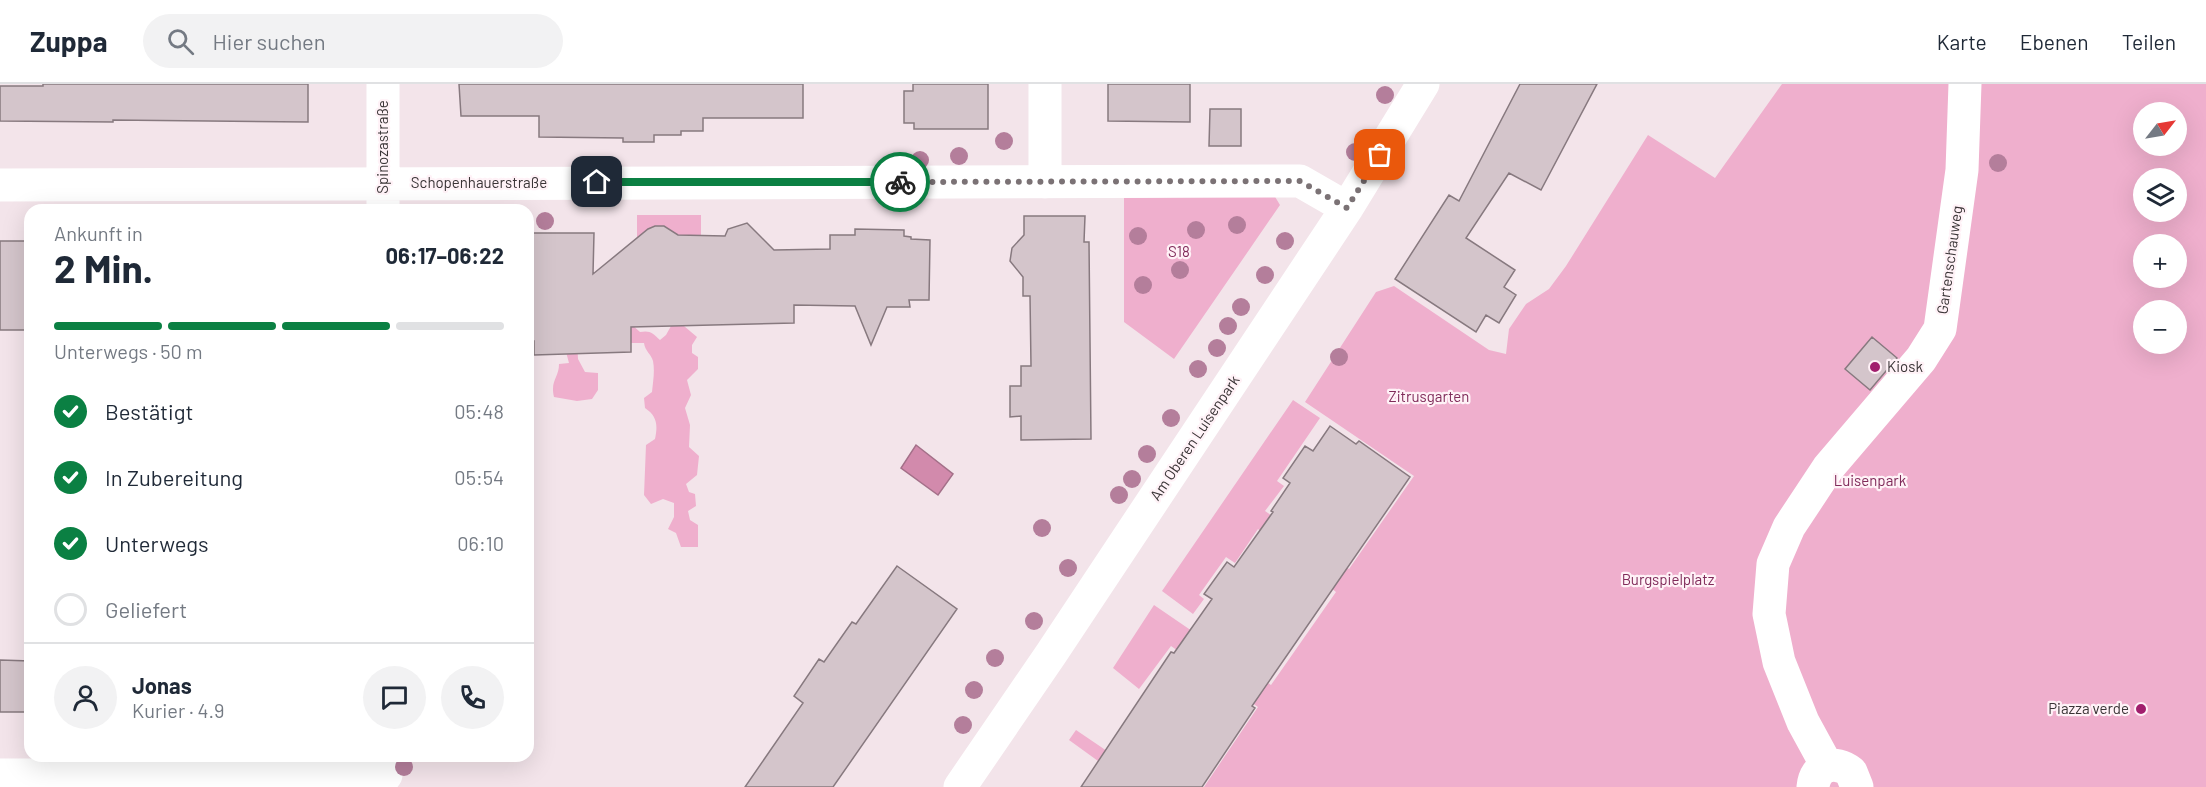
<!DOCTYPE html>
<html lang="de">
<meta charset="utf-8">
<style>
:root{--surface:#fff;--page:#f2f2f3;--text:#1f2937;--muted:#747a83;--line:#e0e1e3;--accent:#0b8043}
body{margin:0;font-family:Barlow,sans-serif;background:var(--page);color:var(--text);height:100vh;display:flex;flex-direction:column;font-size:22px;white-space:nowrap}
*{box-sizing:border-box;margin:0}
p{font-size:20px;color:var(--muted)}
.icon{flex:none;width:33px;height:33px;fill:none;stroke:currentColor;stroke-width:2;stroke-linecap:round;stroke-linejoin:round}
.map{position:relative;flex:1;overflow:hidden}
.side{position:absolute;left:24px;top:120px;width:510px;height:558px;display:flex;flex-direction:column;background:var(--surface);border-radius:18px;box-shadow:0 6px 24px #0002}
.side>*{flex:none}
.needle{width:39px;rotate:59deg}
.controls{position:absolute;left:2133px;top:18px;display:grid;gap:12px}
.controls a{display:grid;place-items:center;width:54px;height:54px;border-radius:50%;background:var(--surface);box-shadow:0 6px 24px #0002;font-size:30px}
.pin{position:absolute;display:grid;place-items:center;width:51px;height:51px;color:#fff;margin:-26px;border-radius:12px;box-shadow:0 3px 9px #0006}
.courier{position:absolute;display:grid;place-items:center;width:60px;height:60px;margin:-30px;border:4px solid #0b8043;border-radius:50%;background:#fff;color:#222;box-shadow:0 2px 8px #0007}
.headline em{font-style:normal;font-weight:700}
.headline div{display:flex;flex-direction:column-reverse}
.headline{display:flex;align-items:center;justify-content:space-between;height:102px;padding:0 30px}
h1{font-size:39px;font-weight:700;line-height:45px}
.bar{display:grid;grid-template-columns:repeat(4,1fr);gap:9px 6px;align-content:center;height:72px;padding:0 30px}
.bar i{height:8px;border-radius:4px;background:var(--line)}
.bar .on{background:var(--accent)}
.bar p{grid-column:span 4}
.line{display:flex;align-items:center;gap:15px;padding:0 30px;border-top:2px solid var(--line)}
.line div{flex:1}
.round{display:grid;place-items:center;flex:none;width:63px;height:63px;border-radius:32px;background:var(--page)}
ol{padding:0 30px;list-style:none}
li{display:flex;align-items:center;gap:18px;height:66px}
li p{margin-inline-start:auto}
li .icon{padding:6px;border-radius:50%;background:var(--accent);color:#fff;stroke-width:4}
li:last-child{color:var(--muted)}
li i{width:33px;height:33px;border:3px solid var(--line);border-radius:50%}
header{display:flex;align-items:center;gap:36px;box-sizing:border-box;height:84px;padding:0 30px;background:var(--surface);border-bottom:2px solid var(--line)}
header strong{font-size:28px}
nav{display:flex;gap:33px;margin-inline-start:auto;font-size:21px}
.search{width:420px;height:54px;background:var(--page);display:flex;align-items:center;gap:15px;box-sizing:border-box;padding:0 21px;border-radius:33px;color:var(--muted);font-size:22px}
.map>svg:first-child{display:block}
.green{fill:#efafcd;fill-rule:evenodd}
.water{fill:#d28aac;stroke:#a47089;stroke-width:1.5}
.building{fill:#d4c5cb;stroke:#87797f;stroke-width:1.5}
.lines{fill:none;stroke-linecap:round;stroke-linejoin:round}
.pedestrian{stroke:#fff;stroke-width:33}
.minor{stroke:#fff;stroke-width:33}
.tree{fill:#b47e9b}
.done{stroke:#7b7275;stroke-width:6;stroke-dasharray:0 10.8}
.route{stroke:#0b8043;stroke-width:8}
.poi-dot{fill:#a11e6d;stroke:#fff2f7;stroke-width:2}
.labels{text-anchor:middle;stroke-width:4.5;stroke-linejoin:round;paint-order:stroke}
.street-label{font-size:15px;fill:#3a3436;stroke:#fff2f7}
.park-label{font-size:15px;fill:#802b5a;stroke:#fff2f7}
.poi-label{font-size:15px;fill:#3a3436;stroke:#fff2f7;text-anchor:start}
</style>
<header>
<strong>Zuppa</strong>
<div class="search"><svg class="icon" aria-label="search" viewBox="0 0 24 24"><circle cx="10" cy="10" r="6"/><path d="M15 15l6 6"/></svg>Hier suchen</div>
<nav><a>Karte</a><a>Ebenen</a><a>Teilen</a></nav>
</header>
<div class="map">
<svg width="2206" height="703" viewBox="0 0 2206 703">
<rect width="100%" height="100%" fill="#f3e4ea"/>
<path class="green" d="M1782,0h424v703h-1002l54,-80 -87,-61 -32,43 -26,-21 41,-63 117,80 65,-93 -78,-63 -23,34 -9,-6 -27,38 5,4 -11,15 -31,-23 131,-191 27,18 -43,63 7,5 -19,25 84,58 65,-93 -109,-74 71,-110 18,-6 95,64 17,4 3,-25 17,-25 23,-15 17,-23 82,-131 67,43zM2144,28h32v34h-32zM2144,94h32v34h-32zM2144,160h32v34h-32zM2144,226h32v34h-32z
M1274,111l6,10 -106,154 -50,-37v-124z
M637,131h64v21l-28,-1 -18,-9 -7,3 -11,10z
M631,240l9,8c10,-2 13,1 20,8l6,-5 5,-9h13l13,11 -5,8v8l6,4v12l-11,11 4,15 -6,13 5,17 -1,22 10,9 -2,19 -11,9 3,8 6,2 1,12 -8,5 2,9 8,5v22h-17l-5,-14 -8,-4 6,-12v-14l-11,-4 -12,5 -7,-9 2,-50 9,-6c3,-14 2,-23 -10,-31l-1,-10 8,-6c1,-10 3,-21 1,-31 -2,-7 -8,-10 -9,-18h-13z
M577,257l1,18 7,13 13,1v17l-6,9 -15,2 -23,-4c-4,-17 5,-19 5,-33l10,-1 -3,-11z
M1076,646l84,57h-26l-65,-47z"/>
<path class="water" d="M916,361l37,29 -15,21 -37,-27z"/>
<path class="building" d="M43,0h265v38l-195,-2v2l-113,-1v-35h43z
M459,0h344v34h-100v13h-22v4h-27v7h-31v-4l-84,-1v-21h-78z
M913,0h75v45h-74v-6h-10v-32h9z
M1108,0h82v38l-82,-1z
M1520,0h77l-56,106 -32,-17 -43,65 49,32 -11,17 12,8 -17,28 -13,-8 -10,17 -81,-53 54,-84 10,6z
M1210,25h31v37h-32z
M1024,132h61l-1,26h5l2,197 -70,1v-24l-11,1v-31h11v-20h10l-1,-70h-7v-19l-13,-16 2,-13 12,-13z
M747,139l27,27 56,-1v-14h25v-6l49,1v6l7,1v2l19,1 -1,60h-20l1,7h-23l-16,38 -16,-39 -61,-1v18l-163,4v25l-97,3v-14h-6v-108h66l-1,41 55,-45 7,-3h9l14,9 47,1 3,-7z
M0,157h30v89h-30z
M1872,253l25,21 -27,32 -25,-21z
M1330,342l26,18 3,-3 51,36 -158,229 3,2 -53,79h-121l90,-135 3,1 38,-54 -8,-5 23,-32 7,5 39,-55 -2,-1 19,-28 -7,-5 22,-32 8,5z
M897,482l60,43 -124,178h-88l58,-84 -9,-7 25,-37 5,3 28,-40 4,2z
M0,576l30,1v51h-30z"/>
<g class="lines">
<path class="pedestrian" d="M1827,682l-24,-44 -24,-60 -10,-48 4,-50 16,-37 39,-59 93,-109 19,-30 22,-159 3,-86
M1813,703c2,-22 22,-28 38,-15l6,15"/>
<path class="minor" d="M383,0v126
M1045,0v98
M0,101l1300,-4 47,27
M0,691h386
M960,703l91,-133 296,-446 76,-124"/>
</g>
<g class="tree">
<circle cx="1385" cy="11" r="9"/>
<circle cx="1004" cy="57" r="9"/>
<circle cx="1355" cy="68" r="9"/>
<circle cx="959" cy="72" r="9"/>
<circle cx="920" cy="76" r="9"/>
<circle cx="1998" cy="79" r="9"/>
<circle cx="545" cy="137" r="9"/>
<circle cx="1237" cy="141" r="9"/>
<circle cx="1196" cy="146" r="9"/>
<circle cx="1138" cy="152" r="9"/>
<circle cx="1285" cy="157" r="9"/>
<circle cx="1180" cy="186" r="9"/>
<circle cx="1265" cy="191" r="9"/>
<circle cx="1143" cy="201" r="9"/>
<circle cx="1241" cy="223" r="9"/>
<circle cx="1228" cy="242" r="9"/>
<circle cx="1217" cy="264" r="9"/>
<circle cx="1339" cy="273" r="9"/>
<circle cx="1198" cy="285" r="9"/>
<circle cx="1171" cy="334" r="9"/>
<circle cx="1147" cy="370" r="9"/>
<circle cx="1132" cy="395" r="9"/>
<circle cx="1119" cy="411" r="9"/>
<circle cx="1042" cy="444" r="9"/>
<circle cx="1068" cy="484" r="9"/>
<circle cx="1034" cy="537" r="9"/>
<circle cx="995" cy="574" r="9"/>
<circle cx="974" cy="606" r="9"/>
<circle cx="963" cy="641" r="9"/>
<circle cx="404" cy="683" r="9"/>
</g>
<g class="lines">
<path class="done" d="M900,98l400,-1 47,27 33,-53"/>
<path class="route" d="M597,98h303"/>
</g>
<g class="poi-dot">
<circle cx="1875" cy="283" r="6"/>
<circle cx="2141" cy="625" r="6"/>
</g>
<g class="labels">
<g class="street-label">
<text transform="translate(383 63) rotate(-90)" y="5">Spinozastraße</text>
<text x="479" y="104">Schopenhauerstraße</text>
<text transform="translate(1950 176) rotate(-82)" y="5">Gartenschauweg</text>
<text transform="translate(1195 354) rotate(-56)" y="5">Am Oberen Luisenpark</text>
</g>
<g class="park-label">
<text x="1179" y="173">S18</text>
<text x="1429" y="318">Zitrusgarten</text>
<text x="1870" y="402">Luisenpark</text>
<text x="1668" y="501">Burgspielplatz</text>
</g>
<g class="poi-label">
<text x="1887" y="288">Kiosk</text>
<text x="2129" y="630" text-anchor="end">Piazza verde</text>
</g>
</g>
</svg>
<div class="controls">
<a><svg class="needle" viewBox="-14 -14 28 28"><path d="M0-13l5 13h-10z" fill="#e53935"/><path d="M0 13l5-13h-10z" fill="#747a83"/></svg></a>
<a><svg class="icon" aria-label="layers" viewBox="0 0 24 24"><path d="M12 4l9 5-9 5-9-5zM3 14l9 5 9-5"/></svg></a>
<a>+</a>
<a>−</a>
</div>
<div class="pin" style="left:1380px;top:71px;background:#ea580c"><svg class="icon" aria-label="bag" viewBox="0 0 24 24"><path d="M5 8h14l-1 12H6zM9 8a3 3 0 0 1 6 0"/></svg></div>
<div class="pin" style="left:597px;top:98px;background:#1f2937"><svg class="icon" aria-label="home" viewBox="0 0 24 24"><path d="M3 11l9-7 9 7M6 9v11h12V9"/></svg></div>
<div class="courier" style="left:900px;top:98px"><svg class="icon" aria-label="bike" viewBox="0 0 24 24"><circle cx="6" cy="16" r="4"/><circle cx="18" cy="16" r="4"/><path d="M6 16l4-8h5l3 8M10 8l3 8H6M13 5h3"/></svg></div>
<section class="side">
<div class="headline"><div><h1>2 Min.</h1><p>Ankunft in</p></div><em>06:17–06:22</em></div>
<div class="bar"><i class="on"></i><i class="on"></i><i class="on"></i><i></i><p>Unterwegs · 50 m</p></div>
<ol>
<li><svg class="icon" aria-label="check" viewBox="0 0 24 24"><path d="M5 12l5 5 9-10"/></svg>Bestätigt<p>05:48</p></li>
<li><svg class="icon" aria-label="check" viewBox="0 0 24 24"><path d="M5 12l5 5 9-10"/></svg>In Zubereitung<p>05:54</p></li>
<li><svg class="icon" aria-label="check" viewBox="0 0 24 24"><path d="M5 12l5 5 9-10"/></svg>Unterwegs<p>06:10</p></li>
<li><i></i>Geliefert</li>
</ol>
<div class="line" style="height:108px"><a class="round"><svg class="icon" aria-label="person" viewBox="0 0 24 24"><circle cx="12" cy="8" r="4"/><path d="M4 21q1-7 8-7t8 7"/></svg></a><div><b>Jonas</b><p>Kurier · 4.9</p></div><a class="round"><svg class="icon" aria-label="chat" viewBox="0 0 24 24"><path d="M4 5h16v11H9l-5 4z"/></svg></a><a class="round"><svg class="icon" aria-label="phone" viewBox="0 0 24 24"><path d="M5 4h4l2 5-3 2q2 4 5 5l2-3 5 2v4C11 20 4 13 5 4z"/></svg></a></div>
</section>
</div>
